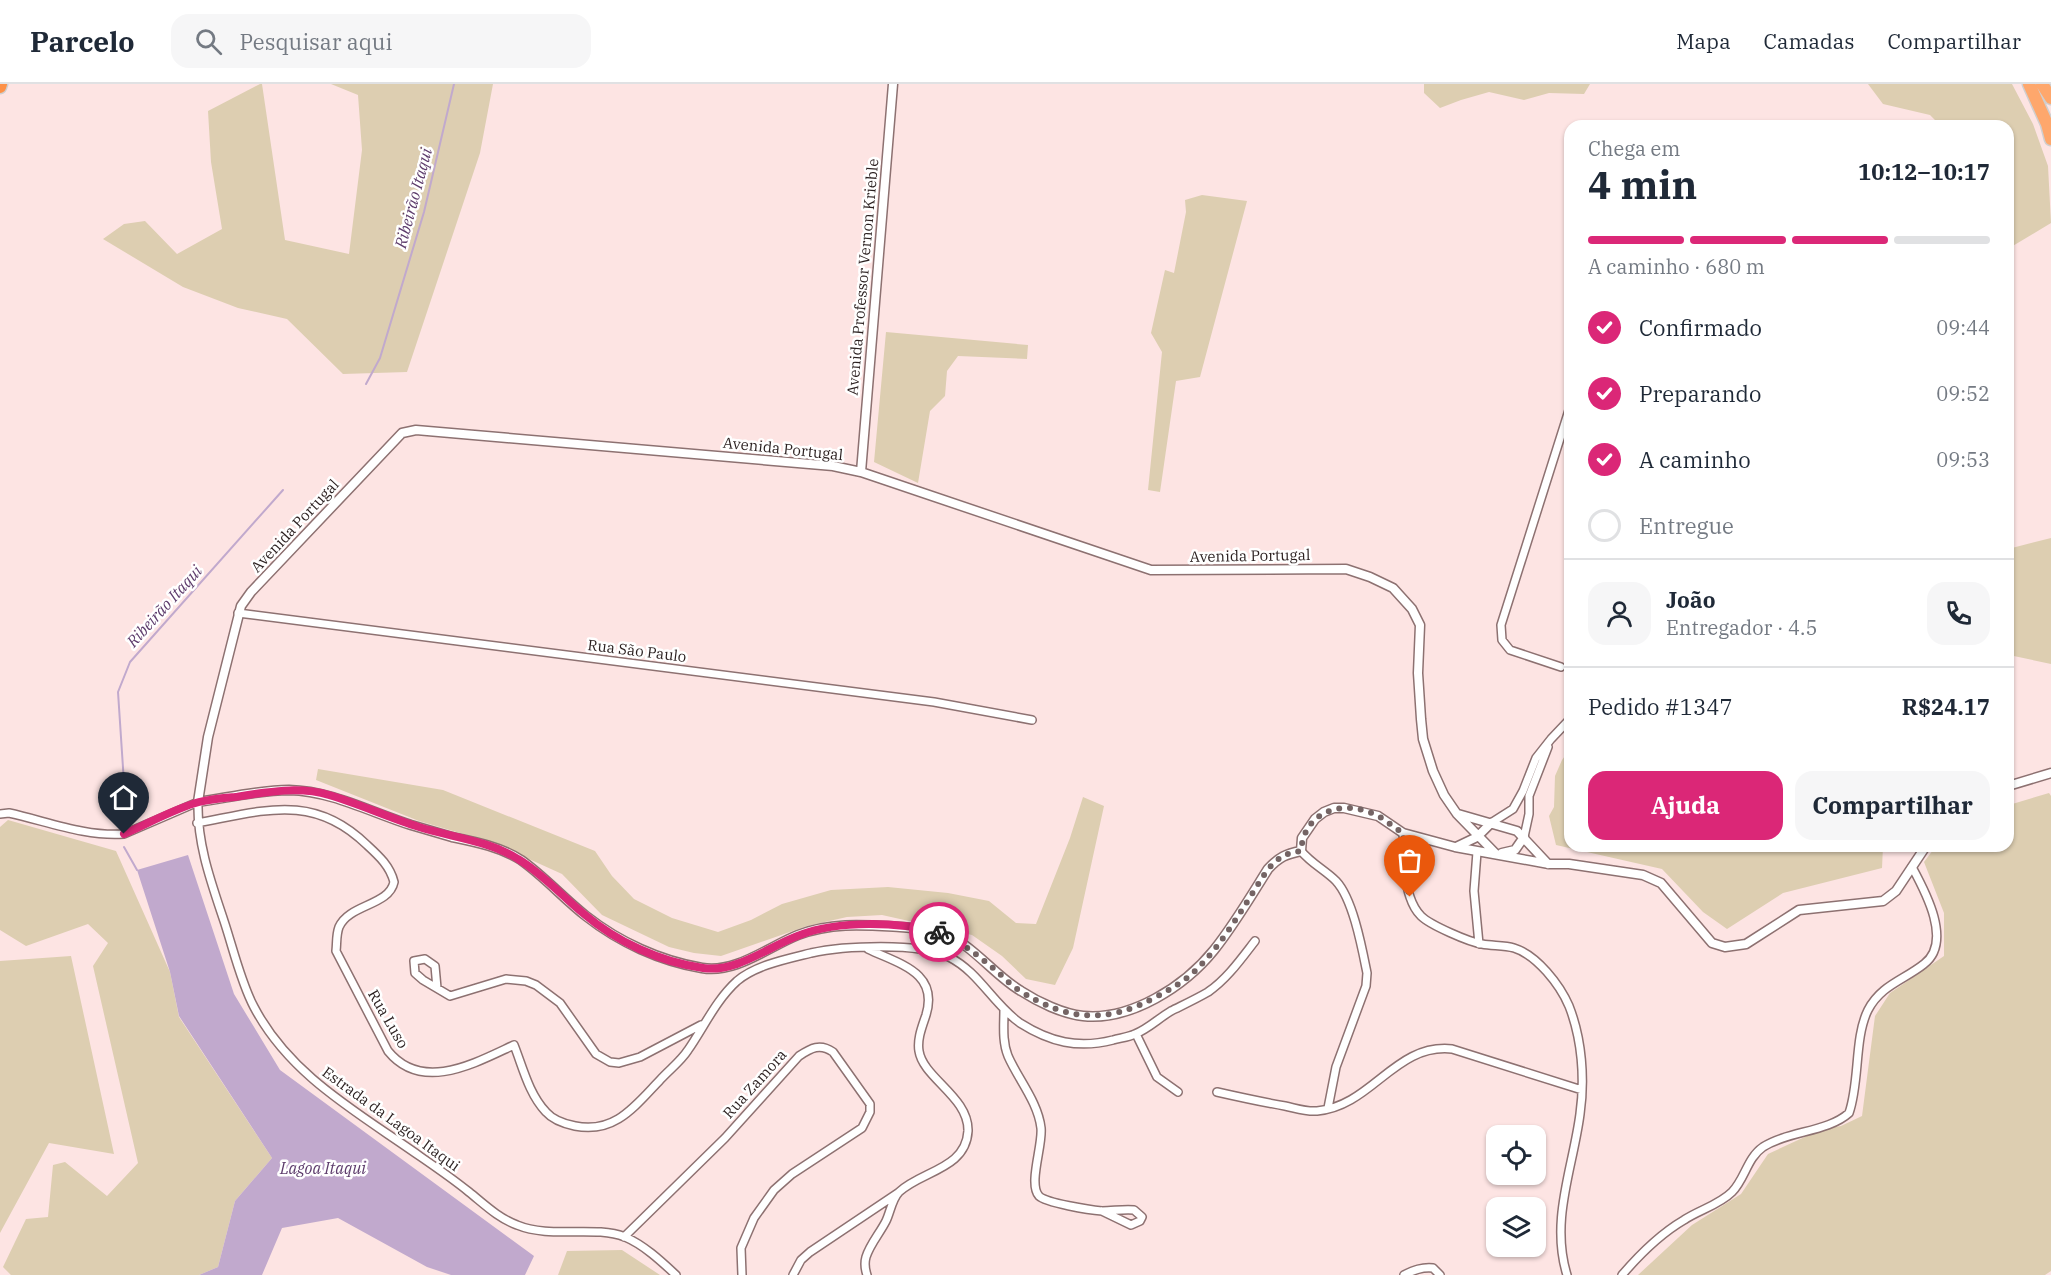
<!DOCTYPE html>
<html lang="pt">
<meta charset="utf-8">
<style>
:root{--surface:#fff;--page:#f6f6f7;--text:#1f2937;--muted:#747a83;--line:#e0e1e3;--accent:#db2777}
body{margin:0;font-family:"IBM Plex Serif",serif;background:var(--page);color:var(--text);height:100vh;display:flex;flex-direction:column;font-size:22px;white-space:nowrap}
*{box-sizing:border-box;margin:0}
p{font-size:20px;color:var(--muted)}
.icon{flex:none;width:33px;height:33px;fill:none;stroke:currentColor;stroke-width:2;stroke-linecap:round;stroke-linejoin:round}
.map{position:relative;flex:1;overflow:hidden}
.drawer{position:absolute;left:1564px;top:36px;width:450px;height:732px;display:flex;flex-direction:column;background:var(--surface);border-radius:18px;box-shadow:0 2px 4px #0004}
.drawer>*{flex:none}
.controls{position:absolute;left:1486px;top:1041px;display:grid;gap:12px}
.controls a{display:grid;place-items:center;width:60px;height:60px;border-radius:12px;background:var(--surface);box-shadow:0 2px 4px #0004;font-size:30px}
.pin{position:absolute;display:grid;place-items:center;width:51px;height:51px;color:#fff;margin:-62px -26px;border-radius:50% 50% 50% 0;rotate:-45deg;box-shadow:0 0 6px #0007}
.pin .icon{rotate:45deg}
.courier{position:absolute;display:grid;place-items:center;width:60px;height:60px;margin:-30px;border:4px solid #db2777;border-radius:50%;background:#fff;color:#222;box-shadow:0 2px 8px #0007}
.summary em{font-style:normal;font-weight:700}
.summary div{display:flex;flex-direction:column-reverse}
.summary{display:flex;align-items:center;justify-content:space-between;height:102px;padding:0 24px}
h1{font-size:39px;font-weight:700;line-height:45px}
.bar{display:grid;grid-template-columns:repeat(4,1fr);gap:9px 6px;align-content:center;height:72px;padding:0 24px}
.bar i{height:8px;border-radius:4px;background:var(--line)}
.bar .selected{background:var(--accent)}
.bar p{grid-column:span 4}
.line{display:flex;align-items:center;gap:15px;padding:0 24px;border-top:2px solid var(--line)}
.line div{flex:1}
.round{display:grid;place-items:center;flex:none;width:63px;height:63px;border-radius:18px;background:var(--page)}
ol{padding:0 24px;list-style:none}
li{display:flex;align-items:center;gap:18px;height:66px}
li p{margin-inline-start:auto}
li .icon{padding:6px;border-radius:50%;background:var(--accent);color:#fff;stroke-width:4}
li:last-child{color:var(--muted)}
li i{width:33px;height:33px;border:3px solid var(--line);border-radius:50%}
.cta{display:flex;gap:12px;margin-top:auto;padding:12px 24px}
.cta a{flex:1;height:69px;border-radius:18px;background:var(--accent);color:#fff;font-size:24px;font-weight:700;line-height:69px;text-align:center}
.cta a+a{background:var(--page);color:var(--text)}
header{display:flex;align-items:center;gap:36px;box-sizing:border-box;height:84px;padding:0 30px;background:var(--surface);border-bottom:2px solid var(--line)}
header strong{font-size:28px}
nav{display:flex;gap:33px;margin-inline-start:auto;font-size:21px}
.search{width:420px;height:54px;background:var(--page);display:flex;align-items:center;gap:15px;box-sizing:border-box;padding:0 21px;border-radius:18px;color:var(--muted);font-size:22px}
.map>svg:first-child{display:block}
.green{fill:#ddceb1}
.water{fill:#c1a9cd}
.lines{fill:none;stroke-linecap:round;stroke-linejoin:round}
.stream{stroke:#c1a9cd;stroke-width:2}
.minor-casing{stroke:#8d7171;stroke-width:10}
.tertiary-casing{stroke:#8d7171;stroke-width:11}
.trunk-casing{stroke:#d0cece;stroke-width:15}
.motorway-casing{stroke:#d0cece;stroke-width:15}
.minor{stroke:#fff;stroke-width:7}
.tertiary{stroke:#fff;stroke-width:8}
.trunk{stroke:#fea76c;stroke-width:12}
.motorway{stroke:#fd9148;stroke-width:12}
.done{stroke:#746464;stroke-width:6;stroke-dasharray:0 10.8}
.route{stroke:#db2777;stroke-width:8}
.labels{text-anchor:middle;stroke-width:5;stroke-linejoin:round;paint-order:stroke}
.street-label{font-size:15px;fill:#2a1f1f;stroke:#fff}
.water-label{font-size:16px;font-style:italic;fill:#5d3c6c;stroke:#fff}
</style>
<header>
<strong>Parcelo</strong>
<div class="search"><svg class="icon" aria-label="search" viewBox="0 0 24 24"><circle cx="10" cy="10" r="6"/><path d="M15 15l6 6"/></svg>Pesquisar aqui</div>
<nav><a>Mapa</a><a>Camadas</a><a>Compartilhar</a></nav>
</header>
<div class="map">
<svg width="2051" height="1191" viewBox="0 0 2051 1191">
<rect width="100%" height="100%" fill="#fde4e3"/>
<path class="green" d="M260,0h2l23,156 64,14 13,-104 -4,-55 -27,-11h162l-13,69 -73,219 -64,2 -56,-55 -49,-11 -55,-21 -80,-48 21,-15 21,-3 32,33 45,-25 -11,-67 -3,-51z
M1424,0h166l-6,10 -35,-1 -25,7 -35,-8 -28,8 -21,8 -16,-15z
M1868,0h144l21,40 15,42 3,57 -40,24 -2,-5 -1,-116h-67l-11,-11 -47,-11z
M1202,111l45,6 -47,176 -24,4 -16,111 -12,-2 14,-138 -11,-19 14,-63 9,3 12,-61 -1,-12z
M886,248l142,13 -1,14 -69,-3 -11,15 -2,25 -15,15 -12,72 -44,-21z
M2051,454v126l-42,-9 -1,-106z
M1570,665v97h313l-1,22 -99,25 -56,36 -24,-17 -41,-43 -106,-24 -7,-29 5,-9 1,-31 7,-16z
M318,685l125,21 152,61 17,25 22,23 38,19 46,14 33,-12 31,-16 49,-14 57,-3 60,6 41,8 27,22 20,1 34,-86 13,-41 21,9 -31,142 -18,37 -29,-6 -24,-23 -30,-21 -90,-20 -35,2 -40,9 -86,30 -27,-3 -25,-6 -67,-32 -40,-41 -68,-31 -75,-22 -103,-41z
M2049,709l2,3v475l-6,4h-407l54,-50 49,-31 27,-40 54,-25 19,-3 21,-10 13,-100 15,-23 54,-37v-43l-20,-51 12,-16h72l1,-41z
M8,736l108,31 54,121 9,45 93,141 -37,43 -17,66 -19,8h-188l-8,-8 23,-48 22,-2 5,-52 12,-3 42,34 31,-33 -45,-197 15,-23 -20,-19 -62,22 -26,-16v-103z
M71,872l43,198 -65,-11 -49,90v-272z
M622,1166l38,25h-102l9,-24z"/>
<path class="water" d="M188,771l46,139 46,76 254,186 -9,19h-74l-24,-8 -89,-49 -56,10 -20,47h-63l19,-8 17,-66 37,-43 -93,-142 -9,-44 -33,-102z"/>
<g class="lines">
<path class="stream" d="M366,300l14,-26 44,-146 30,-128
M125,714l-7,-106 12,-30 153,-172
M124,763l13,23"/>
<defs>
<path id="minor" d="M238,529l696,89 98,18
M1561,583l-51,-17 -8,-10 -1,-15 69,-218
M0,730l9,-1c37,8 77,24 115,21l74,-32c-1,42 13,80 26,119 9,27 17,62 30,86 36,69 105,106 167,150 16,11 32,22 48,35 15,12 29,26 48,33 34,14 77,0 108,12 19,8 36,24 51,38
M197,739c66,-12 116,-31 170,22 12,11 23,21 27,37 -5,24 -45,22 -55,45 -3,8 -2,16 -3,24l52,100c34,42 87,12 126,-6 9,23 15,49 32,67 7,8 19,12 29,14 40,8 60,-20 85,-46 9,-10 21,-19 28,-30 16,-23 28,-50 49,-69 19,-16 50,-22 74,-28 31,-7 109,-11 138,4 30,15 44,47 71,66 30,19 58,26 93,17 7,-2 16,-3 22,-6 13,-5 24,-16 36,-23 12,-6 25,-12 37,-19 19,-13 33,-33 47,-51
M1491,739l22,-14 10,-18 13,-33 15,-19 19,-20
M1403,749c2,21 0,44 7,64 2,6 6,14 11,19 9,9 48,26 61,28 10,2 22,1 32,4 23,7 46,37 55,58 13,33 16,73 11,108 -7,54 -30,106 -13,161
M1524,753l5,-23v-18l19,-49
M1301,767c11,13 24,19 35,30 17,18 26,67 31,92l-1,13 -30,81 -8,41
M1477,768l-3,39 5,53
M437,904l-2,-22 -10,-7 -11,2 1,12 8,7 27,16 56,-17 20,2 10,4 24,18 36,51 14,8 9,1 21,-6 61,-32
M1004,926c0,15 -2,31 4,46 10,23 30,46 33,72 2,17 -13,56 -2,68 7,7 51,14 63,15 11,0 21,-2 32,-1l8,7 -2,4 -9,4 -29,-14
M1136,950l21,43 21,15
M1217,1008c22,5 45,10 68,14 10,2 21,6 32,5 55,-5 78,-68 135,-62l130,41
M624,1153l101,-99 74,-82c12,-8 21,-13 34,-4l37,52v8l-8,16 -70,46 -18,16 -20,28 -13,30 1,27
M793,1191l8,-15 9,-8 88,-59
M867,1191c-2,-6 -3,-11 -1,-18 4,-13 14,-24 20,-36 4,-8 6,-22 13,-29 22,-21 67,-23 69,-61 1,-34 -45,-53 -49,-80 -2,-12 3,-24 7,-36 13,-43 -27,-51 -58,-66
M1404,1191c10,-5 18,-8 29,-7l7,7
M1622,1191c18,-21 38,-41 62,-55 15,-10 35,-15 48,-28 13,-13 15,-34 31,-45 25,-16 65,-15 86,-34 11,-31 5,-75 19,-103 13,-25 36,-30 56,-46 29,-22 1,-73 -12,-97"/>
<path id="tertiary" d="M861,388l32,-388
M2008,702l43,-13
M1458,730l59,17 31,33
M1456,763l21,-10 14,-14
M1502,769l13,-3 9,-13
M1496,770l-39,-40 -13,-19 -11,-24 -10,-32 -2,-20 -3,-46 2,-48 -8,-16 -19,-21 -23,-11 -24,-8 -195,1 -290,-98 -28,-6 -417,-36 -14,3 -151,159 -10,14 -33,131 -10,65c29,-4 61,-12 91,-12 43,1 81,22 122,35 14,4 27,8 41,12 24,5 49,10 69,23 24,17 42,38 65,56 33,26 74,45 116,52 33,6 66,-21 96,-33 34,-13 67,-10 102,-8 12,1 25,1 37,4 34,10 55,43 84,60 17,11 42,23 62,25 48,5 102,-30 131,-66 20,-25 37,-54 54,-81 11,-12 18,-15 33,-18l1,-13 13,-19 9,-7 10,-4h10l34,8 25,17 52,14 94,17h20l74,11 18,8 51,60 13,4 21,-3 53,-34 84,-9 13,-10 30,-45"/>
<path id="trunk" d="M2029,0l18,40 4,15
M2042,0l9,14"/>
<path id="motorway" d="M0,3l1,-3"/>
</defs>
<use href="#minor" class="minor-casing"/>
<use href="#tertiary" class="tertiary-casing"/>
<use href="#trunk" class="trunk-casing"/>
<use href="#motorway" class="motorway-casing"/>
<use href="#minor" class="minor"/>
<use href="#tertiary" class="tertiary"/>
<use href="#trunk" class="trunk"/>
<use href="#motorway" class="motorway"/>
</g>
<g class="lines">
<path class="done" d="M939,848c23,10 41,25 60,41 6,6 13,13 21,18 48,30 86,33 136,6 15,-8 29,-16 41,-28 29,-29 49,-67 71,-100 11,-12 18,-16 33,-18 3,-42 45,-53 79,-34 8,5 15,11 23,16l3,51 4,13"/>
<path class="route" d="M124,750c23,-10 52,-26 75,-32 12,-3 24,-4 36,-5 31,-5 64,-11 94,-2 31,9 60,23 90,32 32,10 71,14 99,32 25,15 44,37 66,55 33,28 76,48 119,54 34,5 66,-22 97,-33 39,-15 98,-13 139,-3"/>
</g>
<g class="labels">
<g class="street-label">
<text transform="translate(863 193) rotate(-85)" y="5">Avenida Professor Vernon Krieble</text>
<text transform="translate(783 365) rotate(6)" y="5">Avenida Portugal</text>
<text transform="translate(295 442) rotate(-47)" y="5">Avenida Portugal</text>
<text transform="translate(1250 472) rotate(-1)" y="5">Avenida Portugal</text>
<text transform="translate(637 567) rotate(7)" y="5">Rua São Paulo</text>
<text transform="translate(388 935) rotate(60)" y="5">Rua Luso</text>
<text transform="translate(755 1000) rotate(-48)" y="5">Rua Zamora</text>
<text transform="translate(391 1035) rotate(36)" y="5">Estrada da Lagoa Itaqui</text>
</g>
<g class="water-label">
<text transform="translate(413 114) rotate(-75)" y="6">Ribeirão Itaqui</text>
<text transform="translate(164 522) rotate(-48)" y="6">Ribeirão Itaqui</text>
<text x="323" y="1090">Lagoa Itaqui</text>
</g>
</g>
</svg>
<div class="controls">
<a><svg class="icon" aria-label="locate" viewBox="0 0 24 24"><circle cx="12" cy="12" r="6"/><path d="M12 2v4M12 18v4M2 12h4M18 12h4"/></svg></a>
<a><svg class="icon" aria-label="layers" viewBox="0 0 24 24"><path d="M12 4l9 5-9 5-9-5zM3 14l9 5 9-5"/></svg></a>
</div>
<div class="pin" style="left:1410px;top:813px;background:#ea580c"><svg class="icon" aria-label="bag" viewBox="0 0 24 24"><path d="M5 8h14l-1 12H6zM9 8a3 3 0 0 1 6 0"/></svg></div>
<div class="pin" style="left:124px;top:750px;background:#1f2937"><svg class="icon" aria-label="home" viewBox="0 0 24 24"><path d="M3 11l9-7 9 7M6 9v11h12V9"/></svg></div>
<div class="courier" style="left:939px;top:848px"><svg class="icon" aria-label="bike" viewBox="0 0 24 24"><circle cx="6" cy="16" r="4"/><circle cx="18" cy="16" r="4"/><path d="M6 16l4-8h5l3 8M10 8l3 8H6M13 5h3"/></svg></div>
<section class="drawer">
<div class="summary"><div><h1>4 min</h1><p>Chega em</p></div><em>10:12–10:17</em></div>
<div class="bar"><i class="selected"></i><i class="selected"></i><i class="selected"></i><i></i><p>A caminho · 680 m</p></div>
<ol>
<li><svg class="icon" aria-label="check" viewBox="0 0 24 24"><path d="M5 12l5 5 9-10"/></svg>Confirmado<p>09:44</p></li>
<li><svg class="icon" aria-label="check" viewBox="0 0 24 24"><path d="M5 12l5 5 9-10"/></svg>Preparando<p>09:52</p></li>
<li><svg class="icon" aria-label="check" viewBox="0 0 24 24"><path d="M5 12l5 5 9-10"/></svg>A caminho<p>09:53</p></li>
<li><i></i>Entregue</li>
</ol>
<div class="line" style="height:108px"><a class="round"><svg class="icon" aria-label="person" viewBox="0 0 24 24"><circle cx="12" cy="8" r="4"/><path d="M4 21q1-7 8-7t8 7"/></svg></a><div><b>João</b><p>Entregador · 4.5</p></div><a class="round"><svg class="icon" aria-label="phone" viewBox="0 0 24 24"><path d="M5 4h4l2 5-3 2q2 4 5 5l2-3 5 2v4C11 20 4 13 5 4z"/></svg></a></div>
<div class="line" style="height:78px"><div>Pedido #1347</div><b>R$24.17</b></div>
<div class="cta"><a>Ajuda</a><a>Compartilhar</a></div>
</section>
</div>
